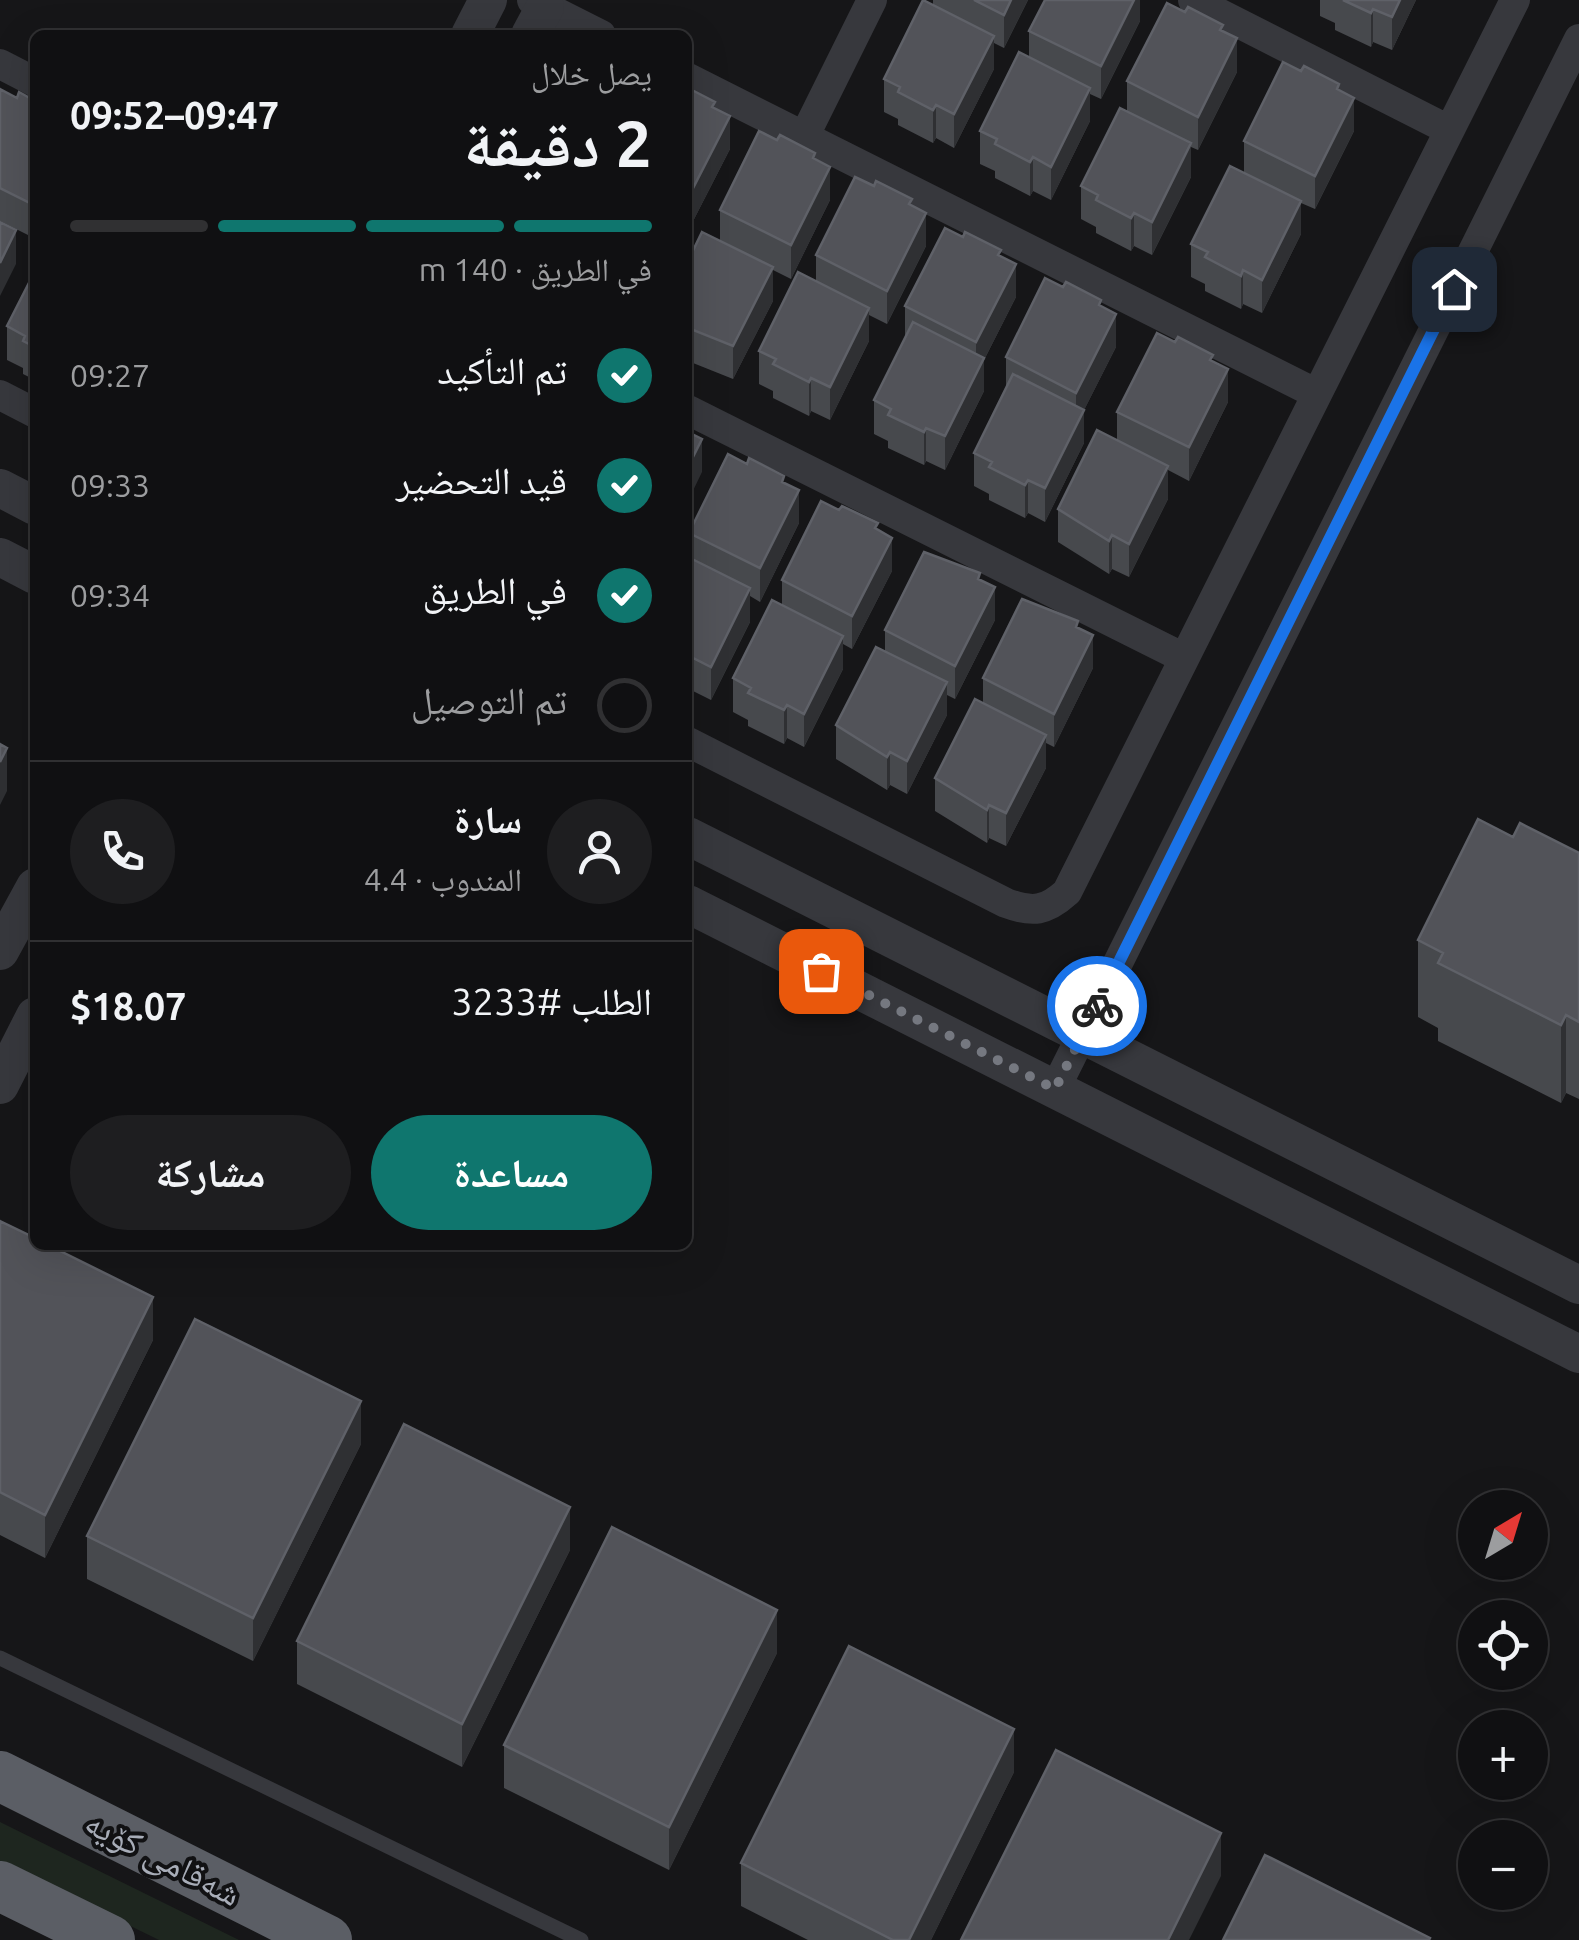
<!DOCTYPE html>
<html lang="ar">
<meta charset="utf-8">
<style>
:root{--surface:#101012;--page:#1e1e20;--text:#f1f3f6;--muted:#9c9d9f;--line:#303032;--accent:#0f766e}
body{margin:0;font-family:Ubuntu,"Noto Naskh Arabic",sans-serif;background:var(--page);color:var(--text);direction:rtl;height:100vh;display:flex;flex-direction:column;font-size:38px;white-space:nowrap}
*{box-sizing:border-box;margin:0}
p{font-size:32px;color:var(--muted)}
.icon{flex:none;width:55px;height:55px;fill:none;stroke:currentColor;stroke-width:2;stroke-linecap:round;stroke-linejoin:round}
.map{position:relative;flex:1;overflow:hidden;direction:ltr}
.drawer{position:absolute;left:30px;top:30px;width:662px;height:1220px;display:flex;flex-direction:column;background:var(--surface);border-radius:15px;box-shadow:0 10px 40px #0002,0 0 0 2px var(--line);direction:rtl}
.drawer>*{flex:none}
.needle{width:65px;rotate:38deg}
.controls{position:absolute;left:1458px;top:1490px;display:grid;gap:20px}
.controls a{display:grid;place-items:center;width:90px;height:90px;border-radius:50%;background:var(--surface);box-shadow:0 10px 40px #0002,0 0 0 2px var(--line);font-size:50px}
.pin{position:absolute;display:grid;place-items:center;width:85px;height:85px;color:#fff;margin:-42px;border-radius:20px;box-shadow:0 5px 15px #0006}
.courier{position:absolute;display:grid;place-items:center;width:100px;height:100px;margin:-50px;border:8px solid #1a73e8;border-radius:50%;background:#fff;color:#222;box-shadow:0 2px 12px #0007}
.summary em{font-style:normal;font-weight:700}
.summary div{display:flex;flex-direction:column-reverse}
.summary{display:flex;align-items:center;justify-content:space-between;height:170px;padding:0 40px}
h1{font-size:65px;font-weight:700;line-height:75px}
.bar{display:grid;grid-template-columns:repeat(4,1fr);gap:15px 10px;align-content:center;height:120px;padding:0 40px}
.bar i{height:12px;border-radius:8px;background:var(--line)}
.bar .selected{background:var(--accent)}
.bar p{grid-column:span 4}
.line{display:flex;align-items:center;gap:25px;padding:0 40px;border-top:2px solid var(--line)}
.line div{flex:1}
.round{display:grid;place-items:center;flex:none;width:105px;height:105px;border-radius:52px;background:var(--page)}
ol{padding:0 40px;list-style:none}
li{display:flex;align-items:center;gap:30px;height:110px}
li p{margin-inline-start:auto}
li .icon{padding:10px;border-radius:50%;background:var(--accent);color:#fff;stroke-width:4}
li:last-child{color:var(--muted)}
li i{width:55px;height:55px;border:5px solid var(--line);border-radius:50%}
.button{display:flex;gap:20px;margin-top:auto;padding:20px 40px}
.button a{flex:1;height:115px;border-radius:60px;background:var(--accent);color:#fff;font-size:40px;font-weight:700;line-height:115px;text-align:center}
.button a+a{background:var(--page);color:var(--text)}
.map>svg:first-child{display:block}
.green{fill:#1e261f}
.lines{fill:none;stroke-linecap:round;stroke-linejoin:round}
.service{stroke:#37383d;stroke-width:15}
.minor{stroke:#37383d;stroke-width:30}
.tertiary{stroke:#37383d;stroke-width:38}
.trunk{stroke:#5b5e65;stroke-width:50}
.wall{fill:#47494d}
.shaded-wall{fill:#2f3033}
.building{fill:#525359;stroke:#5f6168;stroke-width:2.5}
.done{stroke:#757880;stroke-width:10;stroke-dasharray:0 18}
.route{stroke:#1a73e8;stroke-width:12}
.labels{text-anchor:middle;stroke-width:8;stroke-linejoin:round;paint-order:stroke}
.street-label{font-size:35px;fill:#a8adb8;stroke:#111113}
</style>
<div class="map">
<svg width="1579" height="1940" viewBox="0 0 1579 1940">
<rect width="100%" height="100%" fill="#161618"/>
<path class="green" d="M0,1822l239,118h-80l-159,-78z"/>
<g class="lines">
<path class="service" d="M0,1658l581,282"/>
<path class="minor" d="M532,0l69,35
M1193,0l256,130
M0,64l35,18
M688,78l629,316
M804,137l68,-137
M0,395l35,18
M688,410l496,248
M688,742l318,161c27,10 40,8 61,-11l448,-892
M1055,1089l524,-1050"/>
<path class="tertiary" d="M470,35l18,-35
M530,35l15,-28
M0,488l35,18
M0,557l35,18
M688,836l891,449
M688,904l891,450
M0,951l35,-64
M0,1085l35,-69"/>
<path class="trunk" d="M0,1776l327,164
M0,1886l110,54"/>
</g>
<path class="wall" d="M933,0h95l-24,48 -10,-5v26l-40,79 -18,-10 -3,5 -35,-18v-6l-14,-7v-33l49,-73z
M1140,0v21l-39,78 -11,-5v27l-39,79 -18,-9 -3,5 -35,-18v-7l-15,-7v-33l49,-73v-27z
M1320,0h96l-24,50 -19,-8 -2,5 -36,-17v-7l-15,-7z
M1223,31l14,41 -39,78 -7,-3v30l-39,78 -18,-9 -3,5 -35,-18v-6l-15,-8v-33l46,-74v-31z
M688,88l27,21 15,40 -40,78 -2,-1z
M0,89l17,9 18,3 -5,135 -30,-15z
M1339,91l15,40 -39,78 -14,-6v31l-39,79 -19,-9 -2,5 -36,-18v-7l-14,-7v-33l53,-72v-31z
M815,160l15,40 -39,79 -18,-9v31l-40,78 -45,-18v-100l32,-21v-30z
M912,205l14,41 -39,78 -18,-9v26l-39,79 -19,-9 -2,5 -36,-18v-7l-14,-7v-33l57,-69v-27z
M1001,257l15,40 -32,63v31l-39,79 -19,-9 -2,4 -36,-17v-7l-14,-7v-34l31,-63v-31z
M35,271v109l-12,-6v-6l-16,-8v-34z
M1101,307l15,40 -32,63v33l-39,79 -17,-9 -3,5 -36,-18v-6l-15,-8v-33l32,-64v-32z
M1213,362l15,40 -39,79 -21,-11v29l-39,78 -17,-8 -3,5 -51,-32v-33l59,-69v-28z
M784,483l15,40 -39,79 -10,-6v26l-39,78 -18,-9 -2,6 -3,-2v-138l1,1v-25z
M878,530l14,41 -40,78 -9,-5v25l-39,78 -17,-9 -3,6 -36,-18v-6l-15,-8v-34l49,-73v-25z
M980,580l15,40 -40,79 -8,-4v20l-40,79 -17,-9 -3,5 -51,-31v-34l49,-74v-21z
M1093,668l-39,79 -8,-4v25l-40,78 -17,-8 -2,5 -52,-32v-33l48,-75v-25z
M1513,837l66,16v246l-13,-6 -5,10 -123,-62v-13l-20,-11v-77z
M0,1221l153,119 -108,218 -45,-23z
M361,1444l-108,217 -166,-82v-43z
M570,1550l-108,217 -165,-83v-43z
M777,1653l-108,217 -165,-82v-43z
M1014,1772l-83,168h-123l-67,-34v-43z"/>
<path class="shaded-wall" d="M1011,0h17l-24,48v-33z
M1134,0h6v21l-39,78v-33z
M1400,0h16l-24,50v-33z
M1373,9v33l-2,5v-34z
M994,36v33l-40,79v-34z
M1237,38v34l-39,78v-33z
M1090,88v33l-39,79v-33z
M1354,98v33l-39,78v-33z
M936,105v33l-3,5v-33z
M730,116v33l-40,78v-33z
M1191,143v34l-39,78v-33z
M1033,157v34l-3,5v-34z
M830,167v33l-39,79v-34z
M35,193v33l-5,10v-33z
M1301,201v33l-39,79v-33z
M926,213v33l-39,78v-33z
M1134,213v33l-3,5v-33z
M16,230v34l-16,32v-33z
M1016,264v33l-32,63v31l-39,79v-34l31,-62v-32z
M773,267v34l-40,78v-33z
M1243,270v34l-2,5v-33z
M869,308v33l-39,79v-33z
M1116,314v33l-40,79v-33z
M1228,369v33l-39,79v-34z
M811,378v33l-2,5v-34z
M1084,410v33l-39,79v-34z
M926,428v33l-2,4v-33z
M702,439v33l-14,29v-34z
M1168,466v33l-39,78v-33z
M1028,480v33l-3,5v-33z
M799,490v33l-39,79v-34z
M1112,535v34l-3,5v-33z
M892,538v33l-40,78v-33z
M995,587v33l-40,79v-33z
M750,588v34l-39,78v-33z
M1093,635v33l-39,79v-33z
M843,636v33l-39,78v-33z
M693,658v33l-2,6v-34z
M947,682v33l-40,79v-33z
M787,705v33l-3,6v-34z
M1046,735v33l-40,78v-33z
M7,748v43l-7,14v-43z
M890,752v33l-3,5v-33z
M989,805v33l-2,5v-33z
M1566,1015v78l-5,10v-78z
M153,1297v43l-108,218v-43z
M361,1401v43l-108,217v-43z
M570,1507v43l-108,217v-43z
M777,1610v43l-108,217v-43z
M1014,1729v43l-83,168h-22z
M1221,1833v43l-32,64h-21z"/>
<path class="building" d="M923,0l71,36 -40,78 -18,-9 -3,5 -35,-18 2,-5 -16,-8z
M974,0h37l-7,15z
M1045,0h89l-33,66 -72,-35z
M1343,0h57l-8,17 -19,-8 -2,4z
M1167,3l18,9 3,-5 35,18 -3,5 17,8 -39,79 -71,-36z
M1019,52l71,36 -39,79 -18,-10 -3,5 -35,-18 2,-5 -17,-8z
M1283,62l18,9 3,-5 35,18 -2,5 17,9 -39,78 -71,-35z
M688,88l27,14 -3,5 18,9 -40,78 -2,-1z
M0,89l17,9 2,-6 16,9v92l-5,10 -30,-15z
M1120,108l71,35 -39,79 -18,-9 -3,5 -35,-18 2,-5 -17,-9z
M759,131l18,9 3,-5 35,18 -2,5 17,9 -39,78 -71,-35z
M1230,166l71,35 -39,79 -19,-10 -2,6 -36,-19 3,-5 -17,-8z
M855,177l19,9 2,-5 36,18 -3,5 17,9 -39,78 -71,-36z
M0,222l16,8 -16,33z
M945,228l18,9 2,-5 36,18 -3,5 18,9 -40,78 -71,-36z
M702,232l71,35 -40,79 -45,-18v-67z
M35,271v76l-12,-6 2,-5 -18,-10z
M798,272l71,36 -39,79 -19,-9 -2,4 -36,-18 3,-5 -17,-8z
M1045,278l18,9 3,-5 35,18 -2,5 17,9 -40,79 -70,-36z
M913,322l71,36 -39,78 -19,-8 -2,4 -36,-17 3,-6 -17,-9z
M1157,333l18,9 3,-5 35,18 -3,5 18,9 -39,78 -72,-35z
M1013,374l71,36 -39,78 -17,-8 -3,5 -36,-18 3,-5 -18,-9z
M1097,430l71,36 -39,78 -17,-9 -3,6 -51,-32z
M688,432l14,7 -14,28z
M728,454l19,10 2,-6 35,18 -2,6 17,8 -39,78 -71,-35z
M821,501l18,9 3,-4 36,17 -3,5 17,10 -40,78 -70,-36z
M924,552l56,21 -2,6 17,8 -40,79 -70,-36z
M688,557l62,31 -39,79 -18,-9 -2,5 -3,-1z
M1022,599l56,22 -2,6 17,8 -39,79 -71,-36z
M772,600l71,36 -39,78 -17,-9 -3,5 -36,-17 3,-5 -18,-10z
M876,647l71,35 -40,79 -17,-9 -3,5 -51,-32z
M975,699l71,36 -40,78 -17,-8 -2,5 -52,-32z
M0,744l7,4 -7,14z
M1478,819l35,18 7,-14 59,30v169l-13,-7 -5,10 -123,-62 5,-10 -25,-13z
M0,1221l35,17v7h13l105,52 -108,218 -45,-23z
M195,1319l166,82 -108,217 -166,-82z
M404,1424l166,83 -108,217 -165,-83z
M612,1527l165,83 -108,217 -165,-82z
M849,1646l165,83 -105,211h-16l-152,-77z
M1056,1750l165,83 -53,107h-207z
M1265,1855l165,83 -1,2h-206z"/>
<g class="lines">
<path class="done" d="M821,971l234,118 42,-83"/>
<path class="route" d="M1097,1006l357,-717"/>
</g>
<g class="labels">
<g class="street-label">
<text transform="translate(163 1858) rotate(27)" y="12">شەقامی کۆیە</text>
</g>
</g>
</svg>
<div class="controls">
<a><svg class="needle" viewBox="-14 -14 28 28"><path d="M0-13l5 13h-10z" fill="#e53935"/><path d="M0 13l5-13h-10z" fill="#9c9d9f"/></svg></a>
<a><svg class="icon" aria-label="locate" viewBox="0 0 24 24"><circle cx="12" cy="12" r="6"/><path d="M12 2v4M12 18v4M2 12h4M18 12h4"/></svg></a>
<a>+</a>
<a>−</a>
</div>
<div class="pin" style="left:821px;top:971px;background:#ea580c"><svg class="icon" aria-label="bag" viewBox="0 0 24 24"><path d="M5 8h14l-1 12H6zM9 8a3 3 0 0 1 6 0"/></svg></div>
<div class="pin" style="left:1454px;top:289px;background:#1f2937"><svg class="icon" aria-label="home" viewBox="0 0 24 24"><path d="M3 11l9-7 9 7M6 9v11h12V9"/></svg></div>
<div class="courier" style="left:1097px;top:1006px"><svg class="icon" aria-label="bike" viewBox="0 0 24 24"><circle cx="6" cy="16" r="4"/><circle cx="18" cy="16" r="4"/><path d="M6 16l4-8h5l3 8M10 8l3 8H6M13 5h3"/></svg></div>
<section class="drawer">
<div class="summary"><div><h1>2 دقيقة</h1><p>يصل خلال</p></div><em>09:47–09:52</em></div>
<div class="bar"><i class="selected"></i><i class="selected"></i><i class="selected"></i><i></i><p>في الطريق · 140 m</p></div>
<ol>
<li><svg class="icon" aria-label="check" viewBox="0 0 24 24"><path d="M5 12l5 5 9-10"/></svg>تم التأكيد<p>09:27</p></li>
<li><svg class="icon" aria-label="check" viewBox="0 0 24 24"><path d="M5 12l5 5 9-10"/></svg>قيد التحضير<p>09:33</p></li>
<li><svg class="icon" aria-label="check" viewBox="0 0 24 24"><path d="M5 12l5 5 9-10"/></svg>في الطريق<p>09:34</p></li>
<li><i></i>تم التوصيل</li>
</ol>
<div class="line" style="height:180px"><a class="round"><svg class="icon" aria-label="person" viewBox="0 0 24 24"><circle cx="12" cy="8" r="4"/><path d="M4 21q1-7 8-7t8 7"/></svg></a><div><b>سارة</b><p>المندوب · 4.4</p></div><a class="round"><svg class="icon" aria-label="phone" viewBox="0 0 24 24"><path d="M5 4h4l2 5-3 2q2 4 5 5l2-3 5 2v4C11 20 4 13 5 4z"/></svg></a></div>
<div class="line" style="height:130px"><div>الطلب #3233</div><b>$18.07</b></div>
<div class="button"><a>مساعدة</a><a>مشاركة</a></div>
</section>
</div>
